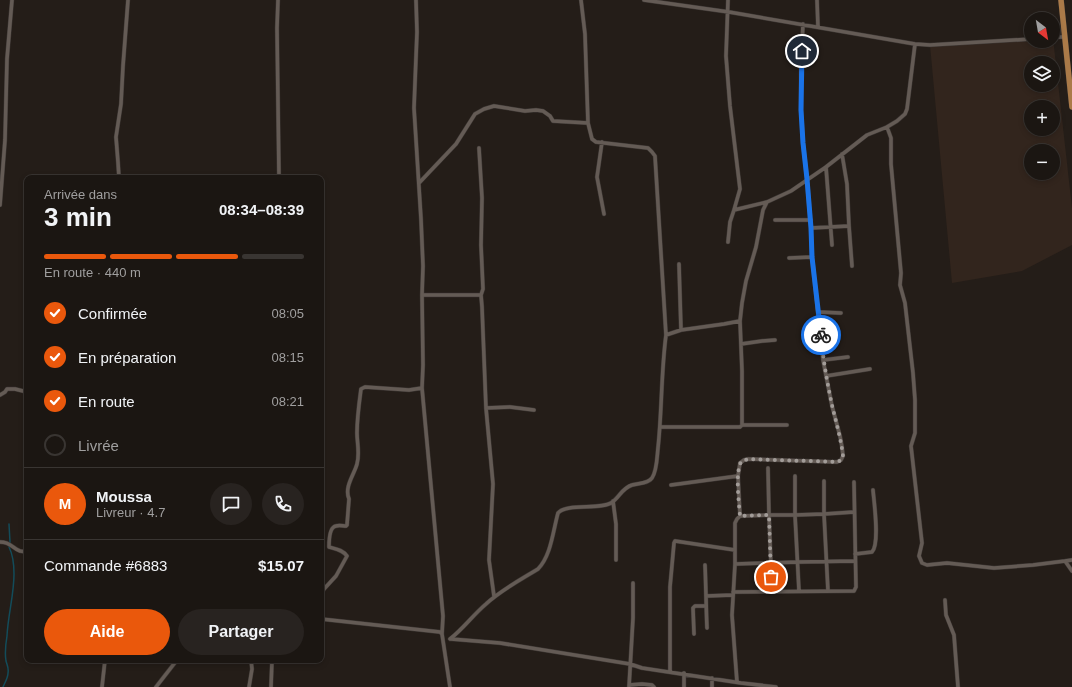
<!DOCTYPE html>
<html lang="fr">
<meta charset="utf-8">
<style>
:root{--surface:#1b1612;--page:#282320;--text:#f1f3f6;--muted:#a09f9f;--line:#393532;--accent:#ea580c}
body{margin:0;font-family:Arial,sans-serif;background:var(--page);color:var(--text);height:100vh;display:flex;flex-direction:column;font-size:15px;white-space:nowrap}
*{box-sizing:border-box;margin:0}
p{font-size:13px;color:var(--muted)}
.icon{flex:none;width:22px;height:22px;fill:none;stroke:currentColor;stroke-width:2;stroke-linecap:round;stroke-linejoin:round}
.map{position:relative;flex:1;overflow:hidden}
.side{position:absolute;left:24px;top:175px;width:300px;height:488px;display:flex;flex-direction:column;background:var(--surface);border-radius:8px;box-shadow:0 2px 6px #0003,0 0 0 1px var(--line)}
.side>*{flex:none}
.needle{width:26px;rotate:149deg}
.buttons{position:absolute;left:1024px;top:12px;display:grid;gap:8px}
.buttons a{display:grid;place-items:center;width:36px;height:36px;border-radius:50%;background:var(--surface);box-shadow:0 2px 6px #0003,0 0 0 1px var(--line);font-size:20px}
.pin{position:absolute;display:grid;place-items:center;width:34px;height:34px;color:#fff;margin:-17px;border:2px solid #fff;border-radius:50%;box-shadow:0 1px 4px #0007}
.courier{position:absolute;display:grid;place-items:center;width:40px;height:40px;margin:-20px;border:3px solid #1a73e8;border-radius:50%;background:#fff;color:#222;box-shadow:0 1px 5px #0007}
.summary em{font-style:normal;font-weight:700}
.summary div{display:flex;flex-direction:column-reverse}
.summary{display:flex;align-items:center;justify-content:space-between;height:68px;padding:0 20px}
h1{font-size:26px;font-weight:700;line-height:30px}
.bar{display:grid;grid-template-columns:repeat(4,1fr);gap:6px 4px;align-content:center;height:48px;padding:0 20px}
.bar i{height:5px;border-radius:3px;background:var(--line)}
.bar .selected{background:var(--accent)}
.bar p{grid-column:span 4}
.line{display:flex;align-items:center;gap:10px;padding:0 20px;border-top:1px solid var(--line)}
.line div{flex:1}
.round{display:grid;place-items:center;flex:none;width:42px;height:42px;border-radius:21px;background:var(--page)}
ol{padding:0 20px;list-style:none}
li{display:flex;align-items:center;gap:12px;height:44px}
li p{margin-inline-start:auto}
li .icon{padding:4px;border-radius:50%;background:var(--accent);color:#fff;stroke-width:4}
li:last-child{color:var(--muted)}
li i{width:22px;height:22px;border:2px solid var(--line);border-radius:50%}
.action{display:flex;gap:8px;margin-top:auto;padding:8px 20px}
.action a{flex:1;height:46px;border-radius:24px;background:var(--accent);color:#fff;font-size:16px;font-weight:700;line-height:46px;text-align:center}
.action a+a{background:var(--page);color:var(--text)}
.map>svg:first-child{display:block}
.built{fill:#32251d;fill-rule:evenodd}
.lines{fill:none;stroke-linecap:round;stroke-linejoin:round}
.stream{stroke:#134c5a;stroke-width:1.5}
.minor-casing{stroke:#3d3734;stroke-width:4.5}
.primary-casing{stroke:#3d3734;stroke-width:6}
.minor{stroke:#645b55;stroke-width:3.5}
.primary{stroke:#ab7a48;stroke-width:5.5}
.done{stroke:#a29c98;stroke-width:4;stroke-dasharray:0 7.2}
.route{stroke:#1a73e8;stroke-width:5}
</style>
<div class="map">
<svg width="1072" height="687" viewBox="0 0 1072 687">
<rect width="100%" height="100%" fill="#241d18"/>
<path class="built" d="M1053,38l19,170v37l-50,26 -70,12 -22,-238 101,-6v2h22zM1031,63h22v22h-22zM1031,107h22v22h-22zM1031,151h22v22h-22z"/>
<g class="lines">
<path class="stream" d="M3,687c2,-5 5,-9 5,-14 1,-5 -1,-8 -2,-12 -1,-6 0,-19 1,-25 1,-21 7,-41 7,-62 0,-10 -1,-19 -5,-27l1,-5 -1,-18"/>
<defs>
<path id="minor" d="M278,0l-1,28 2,150
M416,0l1,32 -3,76 7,111 2,47 -1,29 1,70 -1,23 21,228 -1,18 8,53
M581,0l4,34 3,89 4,16 4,3 52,6 4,4 3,4 11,179
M644,0l85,12 186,32 15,1 101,-6
M728,0l-2,56 4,50 10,83 -6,21 33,-8
M817,0l1,27
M1053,37h12
M887,127l4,11v26l10,109 -1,12 5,18 8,70 2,27v33l-4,13 11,97 -3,13 3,7 5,2 20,-2 47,5 39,-3 32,-4 7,10
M602,142l-5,35 7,37
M826,167l6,78
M119,178l-1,-16 -2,-25 5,-33 2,-38 5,-66
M419,183l37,-39 19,-30 9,-5 10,-3 31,5 11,-1 7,1 7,5 3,5 35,2
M0,205l5,-65 2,-81 5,-59
M775,220h36
M849,226l3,40
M811,228l38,-2 -2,-42 -5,-30
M728,242l2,-20 4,-12
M789,258l23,-1
M679,264l2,66
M422,295h59l2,-6 -2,-44 1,-47 -3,-50
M481,295l1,12 4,101 7,76 -4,76 5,36
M818,312l23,1
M740,321l2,50v54
M741,344l21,-3 13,-1
M823,360l25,-3
M826,376l44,-7
M0,395l5,-3 2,-3h8l12,3
M486,408l24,-1 24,3
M660,427h80l2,-2h45
M671,485l67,-9
M613,501l3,23v36
M740,516l-2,-40 2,-13 4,-3 4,-1 89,3 4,-2 2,-4 -1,-9 -2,-11 -8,-30 -9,-46 -11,-103 -1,-29 -4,-49 -4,-36 -2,-33v-46l2,-40
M0,542c11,0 12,6 20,9 1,0 6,1 7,1
M855,554l17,-2c8,-8 2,-50 1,-62
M1065,561l7,-1
M735,564l63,-2 57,-1
M705,565c1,21 1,42 2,63
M799,591l-4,-76 29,-1v-33
M828,591l-4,-77 30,-2
M733,592l121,-1 2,-4 -2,-105
M772,592l-3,-77h26v-39
M321,594l3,-5 12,-13 11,-20c-4,-6 -11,-7 -18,-9 0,-6 0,-20 7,-21 3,-1 7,0 10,0l1,-1 2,-26c-5,-12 5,-24 8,-35 3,-11 0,-21 0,-31 0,-15 2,-29 4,-44l4,-2 44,3 13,-2
M706,596l27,-1
M945,600l1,15 8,20 4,52
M321,619l119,13 2,2
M694,634l-1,-26 2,-2h11
M450,639c13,-10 23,-24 36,-35 15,-14 34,-24 52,-35 13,-13 15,-38 20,-56 8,-10 42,-3 53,-10 8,-5 11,-15 21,-18 6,-2 16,-1 20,-7 5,-7 5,-21 6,-30 4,-37 3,-75 8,-113l15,-5 43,-6 16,-3 2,-18 4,-22 10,-34 7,-37 4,-8 24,-11 35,-24 41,-32 20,-8 10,-6 8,-7 2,-5 8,-65
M451,639l49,4 130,21 12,4 99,15 35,4
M670,672v-85l4,-44 1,-2 60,9
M737,682l-5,-67 3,-51v-41l2,-4 3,-3 29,-1 -1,-47
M629,685l13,-1 10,1 2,2
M102,687l3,-27
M156,687l21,-27
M249,687l3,-18 -1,-9
M271,687l1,-27
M629,687l4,-69v-35
M684,687v-14
M712,687v-9"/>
<path id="primary" d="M1061,0l11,107"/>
</defs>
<use href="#minor" class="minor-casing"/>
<use href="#primary" class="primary-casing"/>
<use href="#minor" class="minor"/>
<use href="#primary" class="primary"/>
</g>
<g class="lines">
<path class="done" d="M771,577l-2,-62 -29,1c-1,-13 -5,-43 1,-54l7,-3 89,3c4,-1 5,-3 6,-6 -2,-17 -7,-34 -11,-51 -5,-23 -9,-46 -11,-70"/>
<path class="route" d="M802,51l-1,59 2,33 4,36 4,49 1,29 9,78"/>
</g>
</svg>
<div class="buttons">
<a><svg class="needle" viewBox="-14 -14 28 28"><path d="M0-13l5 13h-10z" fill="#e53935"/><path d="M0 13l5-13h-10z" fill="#a09f9f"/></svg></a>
<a><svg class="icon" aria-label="layers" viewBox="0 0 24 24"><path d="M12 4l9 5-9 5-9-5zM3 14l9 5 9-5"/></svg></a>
<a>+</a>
<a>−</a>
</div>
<div class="pin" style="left:771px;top:577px;background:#ea580c"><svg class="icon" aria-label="bag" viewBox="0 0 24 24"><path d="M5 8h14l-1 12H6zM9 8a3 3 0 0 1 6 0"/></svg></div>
<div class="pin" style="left:802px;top:51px;background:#1f2937"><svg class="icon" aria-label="home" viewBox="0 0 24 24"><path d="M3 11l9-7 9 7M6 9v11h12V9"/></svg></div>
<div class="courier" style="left:821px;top:335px"><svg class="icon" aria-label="bike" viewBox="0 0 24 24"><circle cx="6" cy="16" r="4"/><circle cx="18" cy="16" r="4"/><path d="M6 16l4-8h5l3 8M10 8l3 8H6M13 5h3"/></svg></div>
<section class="side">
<div class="summary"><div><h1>3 min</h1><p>Arrivée dans</p></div><em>08:34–08:39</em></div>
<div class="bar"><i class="selected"></i><i class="selected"></i><i class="selected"></i><i></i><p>En route · 440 m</p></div>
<ol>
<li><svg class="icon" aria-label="check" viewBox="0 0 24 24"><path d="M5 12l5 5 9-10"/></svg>Confirmée<p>08:05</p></li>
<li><svg class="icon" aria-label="check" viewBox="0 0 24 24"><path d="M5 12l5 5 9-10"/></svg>En préparation<p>08:15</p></li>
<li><svg class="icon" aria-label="check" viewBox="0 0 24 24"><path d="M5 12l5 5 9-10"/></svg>En route<p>08:21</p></li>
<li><i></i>Livrée</li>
</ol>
<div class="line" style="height:72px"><b class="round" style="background:var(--accent);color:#fff">M</b><div><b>Moussa</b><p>Livreur · 4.7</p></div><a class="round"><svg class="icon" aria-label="chat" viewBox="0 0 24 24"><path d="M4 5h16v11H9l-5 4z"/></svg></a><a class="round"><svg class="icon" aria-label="phone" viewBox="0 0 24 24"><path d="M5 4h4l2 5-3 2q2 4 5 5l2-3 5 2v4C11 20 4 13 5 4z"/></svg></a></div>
<div class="line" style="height:52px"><div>Commande #6883</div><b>$15.07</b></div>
<div class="action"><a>Aide</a><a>Partager</a></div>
</section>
</div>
